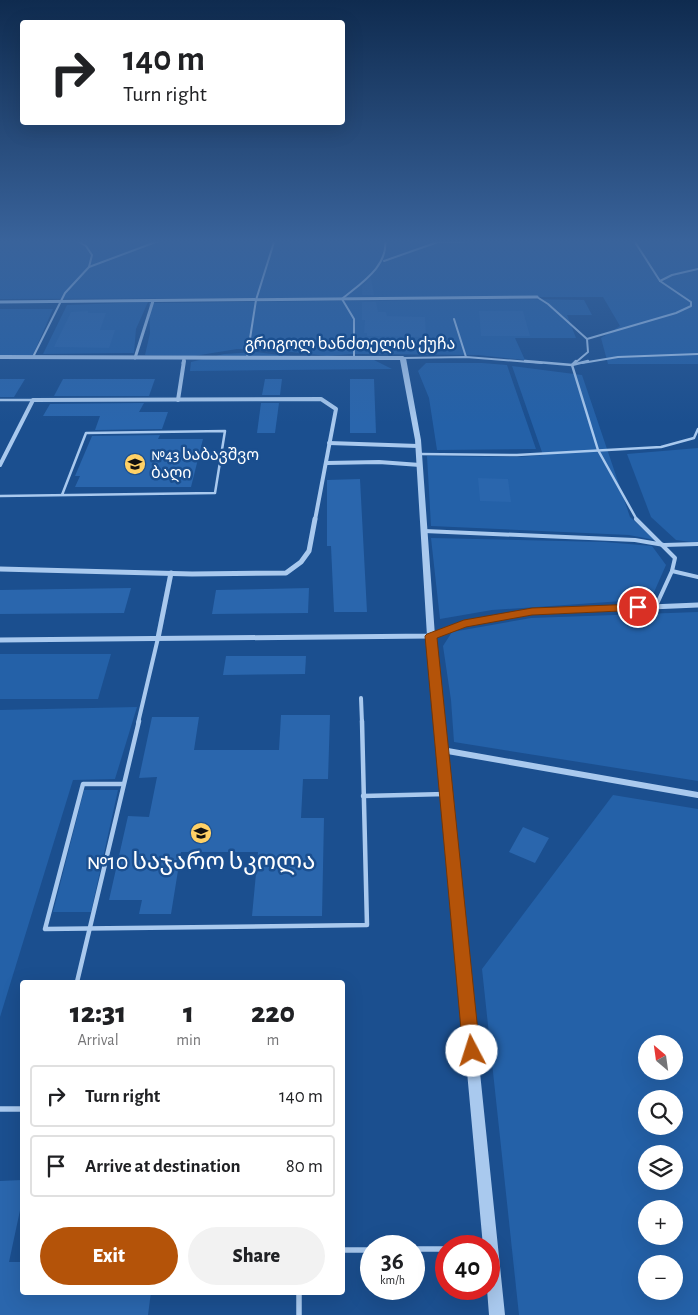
<!DOCTYPE html>
<meta charset="utf-8">
<style>
body{margin:0;font-family:"Alegreya Sans","Noto Sans Georgian",sans-serif;background:#f2f2f2;color:#202124;height:100vh;display:flex;flex-direction:column;font-size:19px;white-space:nowrap}
*{box-sizing:border-box;margin:0}
p{font-size:16px;color:#757577}
.icon{flex:none;width:28px;height:28px;fill:none;stroke:currentColor;stroke-width:2;stroke-linecap:round;stroke-linejoin:round}
.map{position:relative;flex:1;overflow:hidden}
.drawer{position:absolute;left:20px;top:980px;width:325px;height:315px;display:flex;flex-direction:column;background:#fff;border-radius:5px;box-shadow:0 5px 20px #0002}
.drawer>*{flex:none}
.guide{position:absolute;left:20px;top:20px;width:325px;height:105px;border-radius:5px;box-shadow:0 5px 20px #0002;background:#fff;color:#202124;overflow:hidden}
.needle{width:32px;rotate:331deg}
.fabs{position:absolute;left:638px;top:1035px;display:grid;gap:10px}
.fabs a{display:grid;place-items:center;width:45px;height:45px;border-radius:50%;background:#fff;box-shadow:0 5px 20px #0002;font-size:25px}
.speed{position:absolute;left:360px;top:1235px;display:flex;gap:10px;font-size:25px;font-weight:700;text-align:center}
.speed>*{display:grid;place-content:center;width:65px;height:65px;border-radius:50%;background:#fff;box-shadow:0 5px 20px #0002;line-height:1}
.speed small{font-size:12px;font-weight:400}
.speed .limit{border:8px solid #d22;background:#fff;color:#111}
.pin{position:absolute;display:grid;place-items:center;width:42px;height:42px;color:#fff;margin:-21px;border:2px solid #fff;border-radius:50%;box-shadow:0 1px 5px #0007}
.me{position:absolute;width:55px;margin:-28px;rotate:355deg;stroke-linejoin:round;filter:drop-shadow(0 0 4px #0008)}
.turn{display:flex;align-items:center;gap:18px;height:105px;padding:0 20px;font-size:22px}
.turn .icon{width:65px;height:65px;stroke-width:2.5}
.turn b{display:block;font-size:35px;line-height:42px}
.eta{display:flex;justify-content:space-evenly;align-items:center;height:85px;text-align:center}
.eta b{font-size:30px;font-weight:800;line-height:35px}
.primary-button{display:flex;gap:10px;margin-top:auto;padding:10px 20px}
.primary-button a{flex:1;height:58px;border-radius:30px;background:#b45309;color:#fff;font-size:20px;font-weight:800;line-height:58px;text-align:center}
.primary-button a+a{background:#f2f2f2;color:#202124}
ul{padding:0;list-style:none}
li{display:flex;align-items:center;gap:15px;height:62px;margin:0 10px 8px;padding:0 10px;border:2px solid #e0e0e0;border-radius:5px}
li div{flex:1}
li b{display:block;font-size:19px}
li em{font-style:normal}
.map>svg:first-child{display:block}
.green{fill:#2461a8;fill-rule:evenodd}
.building{fill:#2a66ad}
.lines{fill:none;stroke-linecap:round;stroke-linejoin:round}
.service-far4{stroke:#a9c9ee;stroke-width:2}
.service-far3{stroke:#a9c9ee;stroke-width:2.5}
.service-far2{stroke:#a9c9ee;stroke-width:4}
.service-far1{stroke:#a9c9ee;stroke-width:4.5}
.service{stroke:#a9c9ee;stroke-width:5.5}
.minor-far3{stroke:#a9c9ee;stroke-width:3}
.minor-far2{stroke:#a9c9ee;stroke-width:4}
.minor-far1{stroke:#a9c9ee;stroke-width:5}
.minor{stroke:#a9c9ee;stroke-width:6}
.tertiary{fill:#a9c9ee;fill-rule:evenodd}
.route{fill:#b45309;stroke:#753606}
.labels{text-anchor:middle;dominant-baseline:central;stroke-width:5;stroke-linejoin:round;paint-order:stroke}
.far-street-label{font-size:16px;fill:#fff;stroke:#1b4f8f}
.far-poi-label{font-size:16px;fill:#fff;stroke:#1b4f8f;text-anchor:start}
.near-poi-label{font-size:24px;fill:#fff;stroke:#1b4f8f}
</style>
<div class="map">
<svg width="698" height="1315" viewBox="0 0 698 1315">
<rect width="100%" height="100%" fill="#1b4f8f"/>
<g class="green">
<polygon points="0,239 698,239 698,364 608,364 601,338 620,326 603,297 0,299"/>
<polygon points="521,299 584,300 592,315 567,315 576,338 515,338 525,360 478,355 353,354 327,356 265,349 237,349 194,356 145,355 150,333 149,303"/>
<polygon points="148,302 136,329 134,353 43,354 67,305"/>
<polygon points="0,309 53,309 33,355 0,355"/>
<polygon points="256,352 319,360 372,359 392,369 190,371 191,362 224,354"/>
<polygon points="426,363 482,363 507,365 536,449 437,450 429,398 418,371"/>
<polygon points="512,366 582,375 630,517 655,540 629,535 431,526 427,456 519,457 543,455"/>
<polygon points="698,448 698,543 676,540 651,517 627,454"/>
<polygon points="431,538 605,542 652,546 666,565 651,599 492,610 440,619"/>
<polygon points="698,612 698,781 454,742 451,700 443,646 452,632 531,618"/>
<polygon points="0,654 111,654 98,699 0,699"/>
<polygon points="137,707 115,779 73,780 0,1017 0,710"/>
<polygon points="84,790 118,790 91,912 53,912"/>
<path d="M 613,795 L 698,809 L 698,1315 L 519,1315 L 482,969 ZM 646,1044 L 674,1044 L 674,1071 L 646,1071 ZM 646,1099 L 674,1099 L 674,1126 L 646,1126 ZM 646,1154 L 674,1154 L 674,1181 L 646,1181 ZM 646,1209 L 674,1209 L 674,1236 L 646,1236 ZM 646,1264 L 674,1264 L 674,1291 L 646,1291 Z"/>
</g>
<g class="building">
<polygon points="371,278 374,295 362,295 362,287"/>
<polygon points="362,302 376,302 378,312 386,312 387,316 425,317 426,337 367,336 367,333 364,333 365,320 362,320"/>
<polygon points="88,311 88,313 106,313 100,330 115,330 109,348 54,347 71,312"/>
<polygon points="479,311 523,311 530,336 481,336"/>
<polygon points="0,379 25,379 14,397 0,397"/>
<polygon points="63,379 155,379 149,396 54,396"/>
<polygon points="265,379 282,379 280,395 262,395"/>
<polygon points="350,379 374,379 376,433 350,433"/>
<polygon points="144,403 139,412 168,412 162,429 95,430 100,416 43,416 50,404"/>
<polygon points="261,403 279,403 275,433 257,433"/>
<polygon points="160,435 158,439 203,439 191,487 75,487 80,476 75,476 92,436"/>
<polygon points="478,478 508,479 511,502 480,501"/>
<polygon points="360,479 367,612 334,612 331,546 327,546 327,480"/>
<polygon points="131,588 124,613 0,614 0,590"/>
<polygon points="309,588 308,613 212,614 216,590"/>
<polygon points="226,656 306,656 305,674 223,675"/>
<polygon points="281,715 330,715 328,779 303,779 301,818 324,818 322,916 252,916 258,852 181,852 171,914 139,914 142,900 109,900 128,816 149,817 157,777 139,778 152,717 199,717 194,750 279,750"/>
<polygon points="523,827 549,838 535,863 509,852"/>
<polygon points="22,1180 22,1201 9,1262 22,1262 22,1292 151,1292 148,1315 0,1315 0,1181"/>
</g>
<g class="lines">
<g class="service-far4">
<polyline points="633,239 660,281"/>
<polyline points="438,242 533,239"/>
<polyline points="384,261 438,242"/>
<polyline points="89,267 164,239"/>
<polyline points="537,297 548,304 587,339 588,352 575,363"/>
<polyline points="454,319 466,357"/>
<polyline points="587,339 676,313 691,306 691,302 660,281 672,275 698,269"/>
<polyline points="33,357 65,293 89,267 92,255 86,246 74,239"/>
<polyline points="247,358 256,300 275,239"/>
<path d="M 354,358 L 354,319 L 342,299 C 361,283 389,266 385,239"/>
<polyline points="403,358 466,357 542,363"/>
<polyline points="582,363 618,357 698,354"/>
</g>
<g class="service-far3">
<polyline points="525,361 572,365 588,361"/>
<polyline points="576,361 572,365 598,450 637,520"/>
<polyline points="0,400 33,400"/>
<polyline points="419,454 517,455 661,447 694,438 698,429"/>
<polyline points="0,496 215,493 225,431 86,433 62,495"/>
</g>
<g class="service-far2">
<polyline points="636,519 675,558 672,571 656,606"/>
<polyline points="424,531 635,540 664,545 698,544"/>
<polyline points="672,571 698,577"/>
<polyline points="361,698 362,723"/>
<polyline points="138,723 158,638"/>
</g>
<g class="service-far1">
<polyline points="123,784 83,784 45,929 367,925 362,721"/>
<polyline points="363,796 446,794"/>
<polyline points="77,982 139,721"/>
</g>
<g class="service">
<polyline points="0,1109 22,1109"/>
<polyline points="414,1249 446,1249"/>
<polyline points="342,1250 371,1250"/>
<polyline points="299,1292 299,1315"/>
</g>
<g class="minor-far3">
<polyline points="0,302 537,297"/>
<polyline points="135,358 153,301"/>
<polyline points="183,363 184,359"/>
</g>
<g class="minor-far2">
<polyline points="178,400 184,361"/>
<polyline points="329,443 418,446"/>
<polyline points="327,463 379,462 420,465"/>
<polyline points="0,465 33,400 321,399 336,409 315,520"/>
</g>
<g class="minor-far1">
<polyline points="0,569 192,574 286,573 301,562 309,551 315,519"/>
<polyline points="158,638 171,573"/>
<polyline points="0,640 431,636 464,623 532,612 698,605"/>
</g>
<polyline class="minor" points="442,750 698,795"/>
<polygon class="tertiary" points="0,355 403,356 406,358 421,440 435,636 505,1315 489,1315 487,1289 489,1289 489,1246 483,1246 427,636 415,440 400,360 0,359"/>
</g>
<linearGradient id="sky" x2="0" y2="1"><stop stop-color="#0f2b4f"/><stop offset="0.57" stop-color="#39639b"/><stop offset="1" stop-color="#39639b" stop-opacity="0"/></linearGradient>
<rect width="698" height="423" fill="url(#sky)"/>
<polygon class="route" points="638,604 642,605 643,607 642,610 532,615 466,627 437,638 480,1051 477,1057 472,1059 466,1057 463,1051 425,636 427,634 464,620 532,608"/>
<defs>
<g id="school-disc" transform="scale(1.125)"><circle r="9.5" fill="#ffd166" stroke="#1b4f8f"/><path d="M0-5L7-2L0 1L-7-2ZM-4 1L0 2.5L4 1V4Q0 6-4 4Z" fill="#111"/></g>
</defs>
<g fill-rule="evenodd">
<use href="#school-disc" x="135" y="464"/>
<use href="#school-disc" x="201" y="833"/>
</g>
<g class="labels">
<g class="far-street-label">
<text x="350" y="344">გრიგოლ ხანძთელის ქუჩა</text>
</g>
<g class="far-poi-label">
<text x="151" y="455">№43 საბავშვო<tspan x="151" dy="18">ბაღი</tspan></text>
</g>
<g class="near-poi-label">
<text x="201" y="862">№10 საჯარო სკოლა</text>
</g>
</g>
</svg>
<div class="fabs">
<a><svg class="needle" viewBox="-14 -14 28 28"><path d="M0-13l5 13h-10z" fill="#e53935"/><path d="M0 13l5-13h-10z" fill="#757577"/></svg></a>
<a><svg class="icon" aria-label="search" viewBox="0 0 24 24"><circle cx="10" cy="10" r="6"/><path d="M15 15l6 6"/></svg></a>
<a><svg class="icon" aria-label="layers" viewBox="0 0 24 24"><path d="M12 4l9 5-9 5-9-5zM3 14l9 5 9-5"/></svg></a>
<a>+</a>
<a>−</a>
</div>
<div class="speed"><div>36<small>km/h</small></div><div class="limit">40</div></div>
<div class="pin" style="left:638px;top:607px;background:#d93025"><svg class="icon" aria-label="arrive" viewBox="0 0 24 24"><path d="M6 21V4h12l-3 4 3 4H6"/></svg></div>
<svg class="me" style="left:472px;top:1051px" viewBox="-20 -20 40 40"><circle r="19" fill="#fff"/><path d="M0-13L10 11 0 6-10 11z" fill="#b45309"/></svg>
<div class="guide">
<div class="turn"><svg class="icon" aria-label="right" viewBox="0 0 24 24"><path d="M7 20v-9h11M14 6l5 5-5 5"/></svg><div><b>140 m</b>Turn right</div></div>
</div>
<section class="drawer">
<div class="eta">
<div><b>12:31</b><p>Arrival</p></div>
<div><b>1</b><p>min</p></div>
<div><b>220</b><p>m</p></div>
</div>
<ul>
<li><svg class="icon" aria-label="right" viewBox="0 0 24 24"><path d="M7 20v-9h11M14 6l5 5-5 5"/></svg><div><b>Turn right</b></div><em>140 m</em></li>
<li><svg class="icon" aria-label="arrive" viewBox="0 0 24 24"><path d="M6 21V4h12l-3 4 3 4H6"/></svg><div><b>Arrive at destination</b></div><em>80 m</em></li>
</ul>
<div class="primary-button"><a>Exit</a><a>Share</a></div>
</section>
</div>
